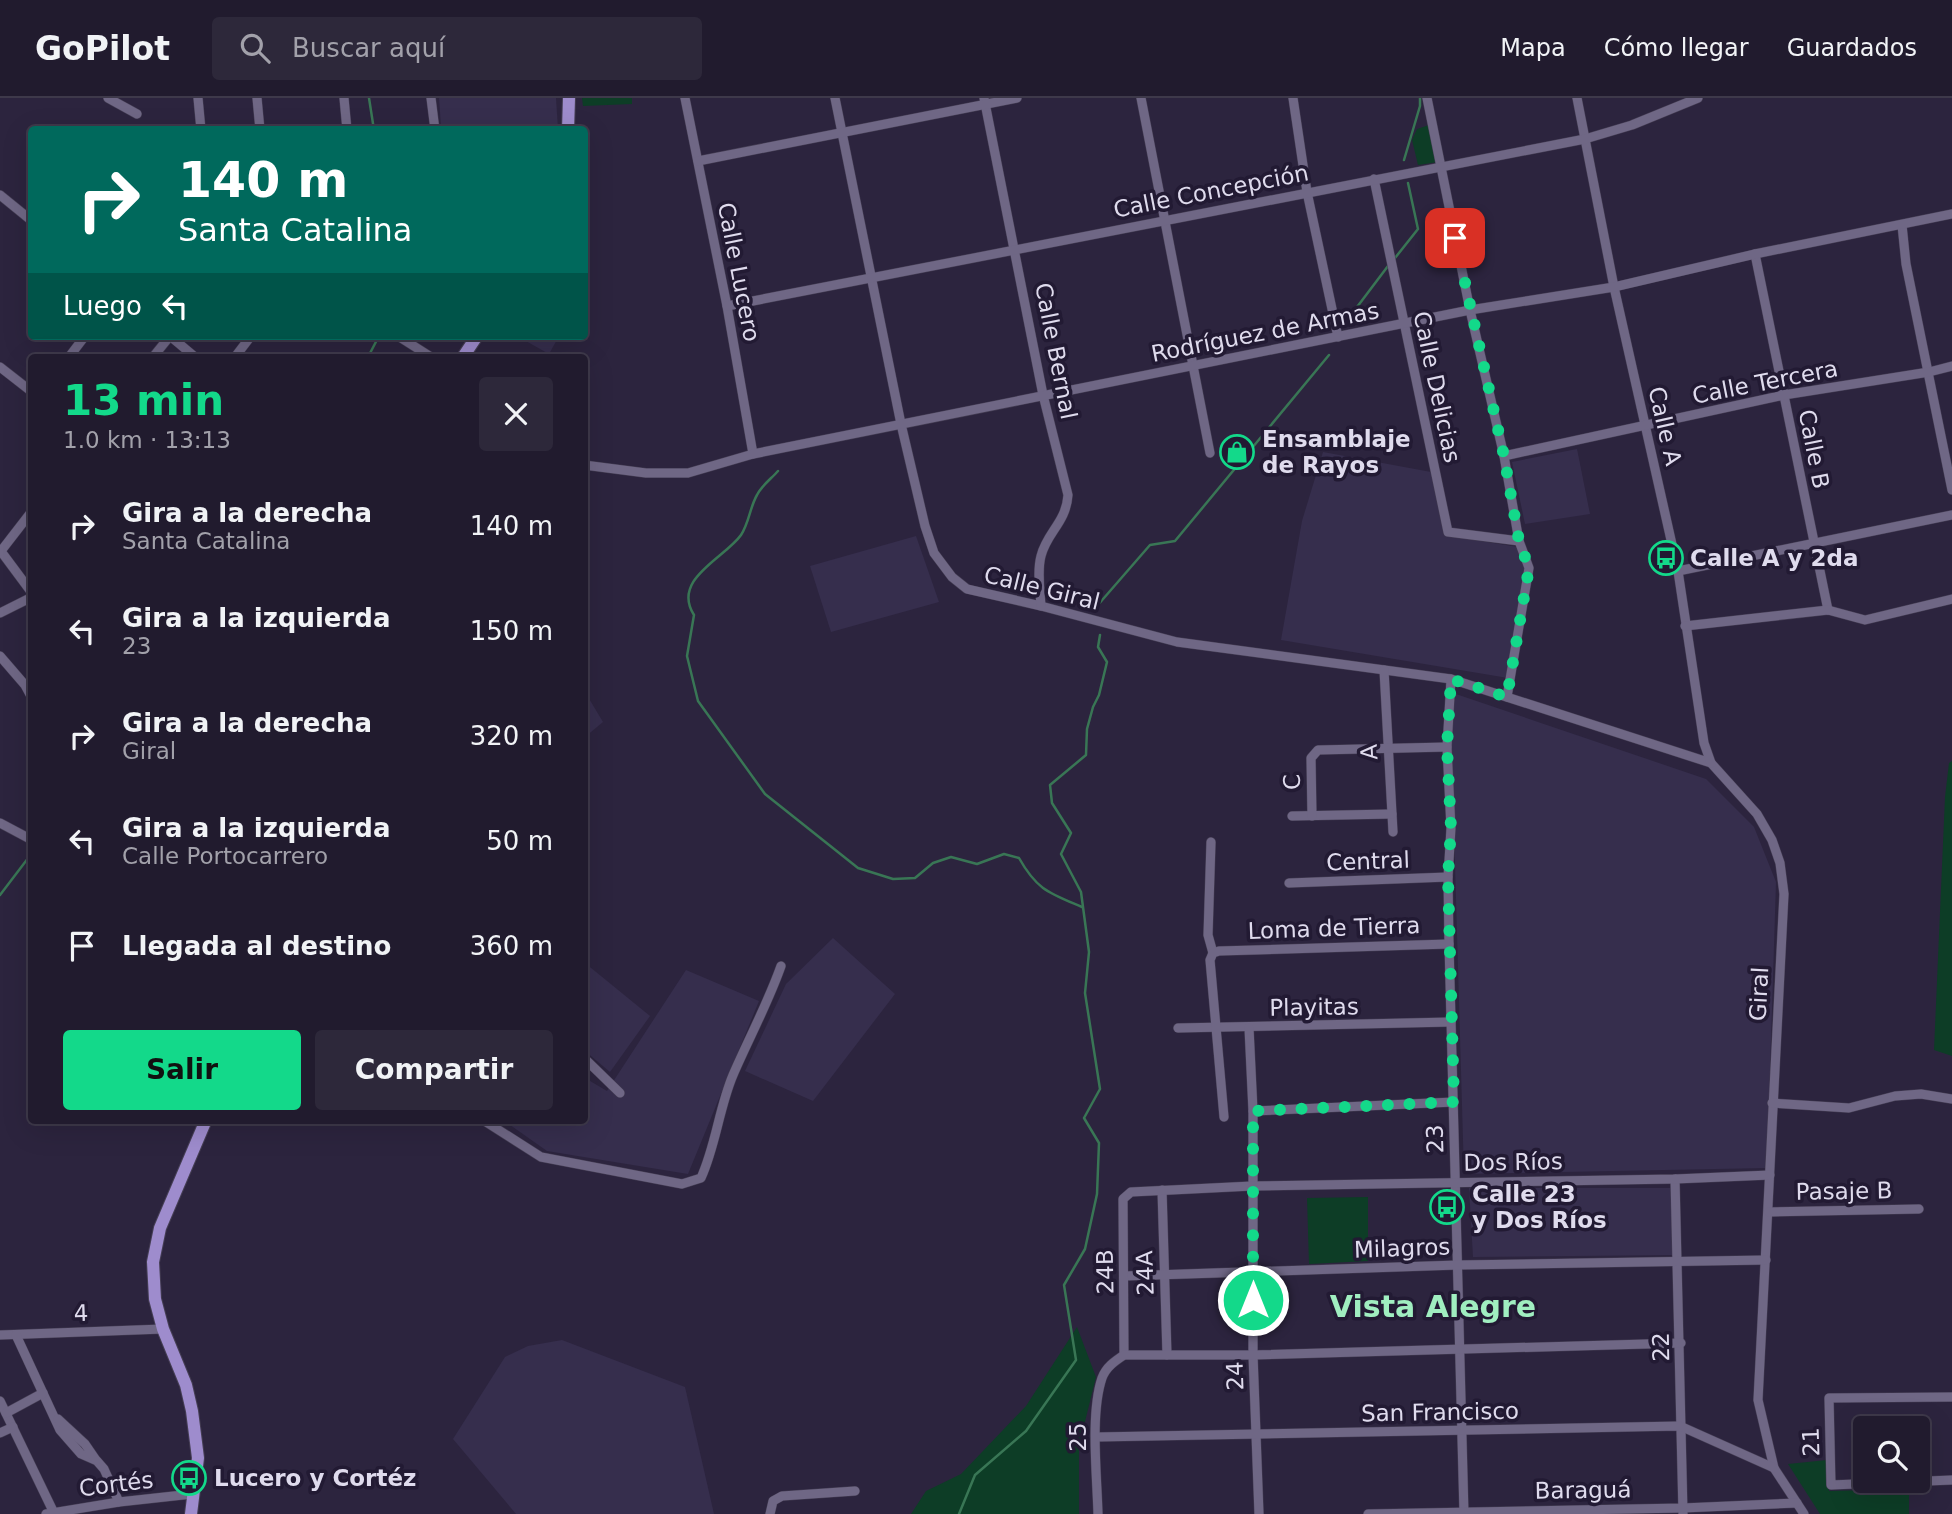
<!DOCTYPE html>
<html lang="es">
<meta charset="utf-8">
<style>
body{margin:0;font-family:"DejaVu Sans",sans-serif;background:#2d283a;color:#f1f3f6;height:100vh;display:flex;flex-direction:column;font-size:26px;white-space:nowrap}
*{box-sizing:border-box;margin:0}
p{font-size:23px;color:#a2a1aa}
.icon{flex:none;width:38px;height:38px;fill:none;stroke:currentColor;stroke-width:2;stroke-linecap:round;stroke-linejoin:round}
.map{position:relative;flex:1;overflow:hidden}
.sheet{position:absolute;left:28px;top:256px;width:560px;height:770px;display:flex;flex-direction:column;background:#211b2e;border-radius:7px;box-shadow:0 7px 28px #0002,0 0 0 2px #3e394a}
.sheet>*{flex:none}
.top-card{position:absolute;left:28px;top:28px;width:560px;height:214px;border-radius:7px;box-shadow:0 7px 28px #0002,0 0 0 2px #3e394a;background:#00695c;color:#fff;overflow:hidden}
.controls{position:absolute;left:1853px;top:1318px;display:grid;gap:14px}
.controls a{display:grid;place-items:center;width:77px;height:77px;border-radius:7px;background:#211b2e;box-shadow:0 7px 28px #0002,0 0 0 2px #3e394a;font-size:35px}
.pin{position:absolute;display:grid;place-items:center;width:60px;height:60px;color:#fff;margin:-30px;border-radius:14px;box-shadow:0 4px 10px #0006}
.me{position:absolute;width:77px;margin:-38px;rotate:0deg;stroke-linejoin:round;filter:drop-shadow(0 0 5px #0008)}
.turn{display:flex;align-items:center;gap:24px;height:147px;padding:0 35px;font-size:32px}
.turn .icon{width:91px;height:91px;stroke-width:2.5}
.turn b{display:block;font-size:49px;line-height:60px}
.then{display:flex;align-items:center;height:66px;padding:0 35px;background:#0003;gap:14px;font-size:26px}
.round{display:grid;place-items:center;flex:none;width:74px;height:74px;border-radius:7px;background:#2d283a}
.head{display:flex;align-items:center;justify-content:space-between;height:119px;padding:0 35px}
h1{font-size:42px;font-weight:700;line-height:52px;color:#13d98a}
.button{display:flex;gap:14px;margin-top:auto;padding:14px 35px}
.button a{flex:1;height:80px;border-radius:7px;background:#13d98a;color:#111;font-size:28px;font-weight:700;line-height:80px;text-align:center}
.button a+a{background:#2d283a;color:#f1f3f6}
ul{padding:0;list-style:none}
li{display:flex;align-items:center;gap:21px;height:105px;padding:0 35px}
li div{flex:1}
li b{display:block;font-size:26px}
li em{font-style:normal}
header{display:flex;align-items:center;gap:42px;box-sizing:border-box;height:98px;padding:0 35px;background:#211b2e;border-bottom:2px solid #3e394a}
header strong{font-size:33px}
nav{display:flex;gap:38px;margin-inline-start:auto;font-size:24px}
.search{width:490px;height:63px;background:#2d283a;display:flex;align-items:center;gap:18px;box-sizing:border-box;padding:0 24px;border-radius:7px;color:#a2a1aa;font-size:26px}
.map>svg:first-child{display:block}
.built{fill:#362e4d}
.green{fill:#0d3d26}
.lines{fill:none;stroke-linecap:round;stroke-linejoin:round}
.stream{stroke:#397655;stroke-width:2.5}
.minor-casing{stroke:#453e54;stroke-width:10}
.major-casing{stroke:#453e54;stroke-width:14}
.minor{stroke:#6f6785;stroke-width:9}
.major{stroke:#9e8ccd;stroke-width:12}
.route{stroke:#13d98a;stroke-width:12;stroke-dasharray:0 21.6}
.labels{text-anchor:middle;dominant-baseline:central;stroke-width:7;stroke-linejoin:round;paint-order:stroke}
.street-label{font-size:23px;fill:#dfdbed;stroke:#221a33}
.poi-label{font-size:23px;font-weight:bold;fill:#dfdbed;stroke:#221a33;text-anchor:start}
.district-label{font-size:30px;font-weight:bold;fill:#a0eec0;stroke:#221a33}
</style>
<header>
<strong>GoPilot</strong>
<div class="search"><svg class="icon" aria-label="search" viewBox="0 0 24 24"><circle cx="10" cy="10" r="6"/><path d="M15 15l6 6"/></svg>Buscar aquí</div>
<nav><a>Mapa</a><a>Cómo llegar</a><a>Guardados</a></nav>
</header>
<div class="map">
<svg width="1952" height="1416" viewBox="0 0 1952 1416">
<rect width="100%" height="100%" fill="#2c243e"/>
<g class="built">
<polygon points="439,0 556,0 558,31 449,31 441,29"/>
<polygon points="517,238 559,238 549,256"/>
<polygon points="1577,351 1590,416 1525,426 1512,364"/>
<polygon points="1323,354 1431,374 1445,437 1518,449 1525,467 1508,580 1281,542 1302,423"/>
<polygon points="916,438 939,504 831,534 810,468"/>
<polygon points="585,594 603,624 585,639 584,639"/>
<polygon points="1450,594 1706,681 1754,729 1776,784 1767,1070 1464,1076"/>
<polygon points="833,840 895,896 813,1003 745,973 786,886"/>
<polygon points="585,865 650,918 610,974 585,953"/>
<polygon points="686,872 759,903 688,1076 547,1053 503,1022 584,1022 585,980 607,993"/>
<polygon points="1469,1090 1674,1090 1676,1157 1473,1159"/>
<polygon points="562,1242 685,1289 714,1416 516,1416 453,1341 505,1259 528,1248"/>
</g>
<g class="green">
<polygon points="582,0 632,0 632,6 583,8"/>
<polygon points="1429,27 1438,64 1418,67 1412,42 1417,31"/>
<polygon points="1952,663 1952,958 1934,952 1945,699 1949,665"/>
<polygon points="1368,1099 1368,1163 1309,1166 1307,1100"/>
<polygon points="1077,1229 1096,1279 1079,1348 1079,1416 911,1416 926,1393 961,1376 1026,1308"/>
<polygon points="1827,1362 1829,1393 1909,1391 1909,1416 1820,1416 1788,1366"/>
</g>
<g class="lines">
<g class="stream">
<polyline points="369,0 374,32"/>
<polyline points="1404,62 1420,8 1420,0"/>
<polyline points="1395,160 1418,131 1408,85"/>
<polyline points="1351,217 1388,168"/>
<polyline points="368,259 379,238"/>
<path d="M 778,373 C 772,380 761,388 757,397 C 750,409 749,425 741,437 C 725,460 671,481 694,517 L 687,558 L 698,603 L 765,696 L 858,770 L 893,781 L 915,780 L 933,765 L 951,759 L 977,766 L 1004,756 L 1019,760 C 1037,792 1049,795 1082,809"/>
<polyline points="1097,508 1150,447 1175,443 1329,257"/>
<polyline points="0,797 32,755"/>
<polyline points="959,1416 975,1377 1026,1333 1076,1262 1064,1187 1085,1151 1097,1096 1099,1045 1084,1020 1100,991 1085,895 1089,854 1081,794 1061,756 1071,735 1052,705 1050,687 1086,657 1087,631 1093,609 1099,597 1107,564 1098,549 1100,537"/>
</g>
<g class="minor-casing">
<g id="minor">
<polyline points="108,0 137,16"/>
<polyline points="198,0 201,32"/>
<polyline points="257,0 260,32"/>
<polyline points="344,0 347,32"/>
<polyline points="431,0 435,32"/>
<polyline points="685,0 727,208 753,356"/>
<polyline points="835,0 901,326 925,428 934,455 952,479 967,491 1041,508 1177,544 1451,581 1711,665 1757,716 1772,742 1780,765 1784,796 1758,1302 1774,1370 1804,1416"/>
<path d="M 984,0 L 1043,297 L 1068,397 C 1066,425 1047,434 1041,458 C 1037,473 1040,492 1041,508"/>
<polyline points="1141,0 1210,355"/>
<polyline points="1293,0 1307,94 1338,239"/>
<polyline points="1427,0 1470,212 1504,358 1519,443 1529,470 1507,599"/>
<polyline points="1577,0 1614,189 1678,473 1704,645 1711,665"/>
<polyline points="698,63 1017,0"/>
<polyline points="1374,81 1448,434 1519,443"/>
<polyline points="0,97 32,123"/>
<polyline points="1902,127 1906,166 1952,392"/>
<polyline points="1755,156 1828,512"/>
<polyline points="727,208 1585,41 1632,27 1698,0"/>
<polyline points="170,238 195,259"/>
<polyline points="398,238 431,259"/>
<polyline points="69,259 85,238"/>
<polyline points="153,259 170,238"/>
<polyline points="235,259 251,238"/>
<polyline points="0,269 32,294"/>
<polyline points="1504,358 1784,297 1929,274 1952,268"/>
<polyline points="584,367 646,375 688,375 753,356 1470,212 1614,189 1755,156 1952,116"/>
<polyline points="0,452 32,495"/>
<polyline points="1,453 32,413"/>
<polyline points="1678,473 1952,417"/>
<polyline points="0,515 32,499"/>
<polyline points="1685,528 1828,512 1865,522 1952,501"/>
<polyline points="0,558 25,587 32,600"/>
<polyline points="1384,572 1393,734"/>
<polyline points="1451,581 1447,649 1451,730 1448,779 1449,846 1464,1416"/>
<polyline points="1292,718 1392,716"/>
<polyline points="1312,718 1311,660 1318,652 1447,649"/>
<polyline points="0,725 32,742"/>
<polyline points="1211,744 1208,837 1213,855"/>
<polyline points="1289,785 1448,779"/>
<polyline points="1178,930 1451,924"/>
<polyline points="1249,930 1253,1013 1253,1257 1259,1416"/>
<polyline points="584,960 620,995"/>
<polyline points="1772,1005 1849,1010 1895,998 1921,996 1952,1001"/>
<polyline points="1253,1013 1454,1004"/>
<polyline points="1224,1019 1210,862 1213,855 1219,853 1449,846"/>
<path d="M 483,1022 L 541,1059 L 682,1086 L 701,1080 C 716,1047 719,1010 733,977 C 749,940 768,905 781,868"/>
<polyline points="1675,1081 1683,1415"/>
<polyline points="1162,1092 1167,1257"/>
<polyline points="1769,1114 1919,1111"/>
<polyline points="1124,1178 1458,1167 1766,1162"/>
<polyline points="0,1237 163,1231"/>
<polyline points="16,1237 60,1332 81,1356 97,1363 104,1371 119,1404"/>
<polyline points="1124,1257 1123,1101 1131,1094 1252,1088 1675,1081 1770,1077"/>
<polyline points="1952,1299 1829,1300 1831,1387 1952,1382"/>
<polyline points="0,1303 53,1413"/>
<polyline points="6,1315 43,1295"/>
<polyline points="58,1321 85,1346 96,1362"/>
<polyline points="0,1335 13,1329"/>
<polyline points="1097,1339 1680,1328 1774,1370"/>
<polyline points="46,1416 119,1404 192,1396"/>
<polyline points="770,1416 773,1403 782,1398 855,1393"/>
<path d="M 1098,1416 C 1097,1377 1090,1316 1102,1280 C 1106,1269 1115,1263 1124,1257 L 1253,1257 L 1681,1245"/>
<polyline points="1368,1416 1683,1410 1797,1405"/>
</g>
</g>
<g class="major-casing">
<g id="major">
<polyline points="568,32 569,0"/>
<polyline points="463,259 477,238"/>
<polyline points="191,1416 198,1360 192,1313 186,1287 163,1231 155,1201 153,1164 160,1130 206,1022"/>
</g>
</g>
<use href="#minor" class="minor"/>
<use href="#major" class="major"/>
</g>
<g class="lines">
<polyline class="route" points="1253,1202 1253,1013 1454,1004 1448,779 1451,730 1447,649 1451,581 1507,599 1529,470 1519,443 1504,358 1455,140"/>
</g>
<defs>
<g id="shop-ring" transform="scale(1.75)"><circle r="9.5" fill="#221a33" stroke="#13d98a" stroke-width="1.5"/><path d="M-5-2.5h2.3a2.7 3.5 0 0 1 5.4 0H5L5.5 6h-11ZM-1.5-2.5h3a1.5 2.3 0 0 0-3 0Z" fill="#13d98a"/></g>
<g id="bus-ring" transform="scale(1.75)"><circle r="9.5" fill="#221a33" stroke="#13d98a" stroke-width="1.5"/><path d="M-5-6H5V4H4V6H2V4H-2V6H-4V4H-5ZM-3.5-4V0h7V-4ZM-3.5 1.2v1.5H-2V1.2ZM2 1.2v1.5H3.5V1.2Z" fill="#13d98a"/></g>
</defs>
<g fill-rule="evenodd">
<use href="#shop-ring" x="1237" y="354"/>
<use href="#bus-ring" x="1666" y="460"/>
<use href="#bus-ring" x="1447" y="1109"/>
<use href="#bus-ring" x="189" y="1380"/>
</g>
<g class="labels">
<g class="street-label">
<text transform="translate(1211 93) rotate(-11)">Calle Concepción</text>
<text transform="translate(739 174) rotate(79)">Calle Lucero</text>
<text transform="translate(1265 234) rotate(-11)">Rodríguez de Armas</text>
<text transform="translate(1056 253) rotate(79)">Calle Bernal</text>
<text transform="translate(1765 284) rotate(-11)">Calle Tercera</text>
<text transform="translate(1437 289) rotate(78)">Calle Delicias</text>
<text transform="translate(1665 328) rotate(77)">Calle A</text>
<text transform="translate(1814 351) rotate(79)">Calle B</text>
<text transform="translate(1042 490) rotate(14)">Calle Giral</text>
<text transform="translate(1369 654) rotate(-93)">A</text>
<text transform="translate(1292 684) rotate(-92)">C</text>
<text transform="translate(1368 763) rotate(-2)">Central</text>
<text transform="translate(1334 830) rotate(-2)">Loma de Tierra</text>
<text transform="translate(1759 896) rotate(-87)">Giral</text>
<text transform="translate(1314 909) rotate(-1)">Playitas</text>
<text transform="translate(1435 1041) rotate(-92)">23</text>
<text transform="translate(1513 1064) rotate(-1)">Dos Ríos</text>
<text transform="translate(1844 1093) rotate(-1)">Pasaje B</text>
<text transform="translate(1402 1150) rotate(-2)">Milagros</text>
<text transform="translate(1105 1174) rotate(-91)">24B</text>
<text transform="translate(1145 1175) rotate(-92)">24A</text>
<text transform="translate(81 1215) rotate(-2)">4</text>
<text transform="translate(1661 1249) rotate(-91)">22</text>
<text transform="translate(1235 1278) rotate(-92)">24</text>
<text transform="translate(1440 1314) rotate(-1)">San Francisco</text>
<text transform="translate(1078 1339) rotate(-90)">25</text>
<text transform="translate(1811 1344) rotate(-92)">21</text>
<text transform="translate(116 1386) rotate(-7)">Cortés</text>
<text transform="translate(1583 1392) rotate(-1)">Baraguá</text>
</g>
<g class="poi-label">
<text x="1262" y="341">Ensamblaje<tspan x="1262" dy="26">de Rayos</tspan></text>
<text x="1690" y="460">Calle A y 2da</text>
<text x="1472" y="1096">Calle 23<tspan x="1472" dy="26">y Dos Ríos</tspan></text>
<text x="214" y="1380">Lucero y Cortéz</text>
</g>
<g class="district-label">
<text x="1433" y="1208">Vista Alegre</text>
</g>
</g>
</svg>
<div class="controls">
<a><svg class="icon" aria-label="search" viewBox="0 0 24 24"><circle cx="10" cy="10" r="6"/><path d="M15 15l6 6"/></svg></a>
</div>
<div class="pin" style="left:1455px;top:140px;background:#d93025"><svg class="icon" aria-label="arrive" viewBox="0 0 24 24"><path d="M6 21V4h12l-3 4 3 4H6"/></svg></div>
<svg class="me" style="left:1253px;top:1202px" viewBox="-20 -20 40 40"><circle r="17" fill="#13d98a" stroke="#fff" stroke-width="3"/><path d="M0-11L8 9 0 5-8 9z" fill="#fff"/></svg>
<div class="top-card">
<div class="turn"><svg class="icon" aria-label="right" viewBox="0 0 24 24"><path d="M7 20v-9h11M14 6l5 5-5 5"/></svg><div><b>140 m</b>Santa Catalina</div></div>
<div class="then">Luego<svg class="icon" aria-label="left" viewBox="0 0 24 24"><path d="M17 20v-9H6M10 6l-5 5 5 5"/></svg></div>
</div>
<section class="sheet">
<div class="head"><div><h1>13 min</h1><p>1.0 km · 13:13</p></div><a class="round"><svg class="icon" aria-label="close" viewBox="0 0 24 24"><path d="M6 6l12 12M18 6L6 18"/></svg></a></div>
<ul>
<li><svg class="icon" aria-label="right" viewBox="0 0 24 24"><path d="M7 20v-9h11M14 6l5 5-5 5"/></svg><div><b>Gira a la derecha</b><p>Santa Catalina</p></div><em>140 m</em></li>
<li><svg class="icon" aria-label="left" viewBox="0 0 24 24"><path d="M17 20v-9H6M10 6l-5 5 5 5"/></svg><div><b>Gira a la izquierda</b><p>23</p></div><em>150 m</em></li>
<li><svg class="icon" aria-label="right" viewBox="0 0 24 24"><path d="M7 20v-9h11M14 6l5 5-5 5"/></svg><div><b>Gira a la derecha</b><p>Giral</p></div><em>320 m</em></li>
<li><svg class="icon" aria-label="left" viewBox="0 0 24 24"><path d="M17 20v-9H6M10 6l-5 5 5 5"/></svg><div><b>Gira a la izquierda</b><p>Calle Portocarrero</p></div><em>50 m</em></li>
<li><svg class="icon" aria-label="arrive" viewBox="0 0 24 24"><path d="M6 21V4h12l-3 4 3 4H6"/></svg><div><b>Llegada al destino</b></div><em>360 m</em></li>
</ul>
<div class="button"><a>Salir</a><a>Compartir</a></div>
</section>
</div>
